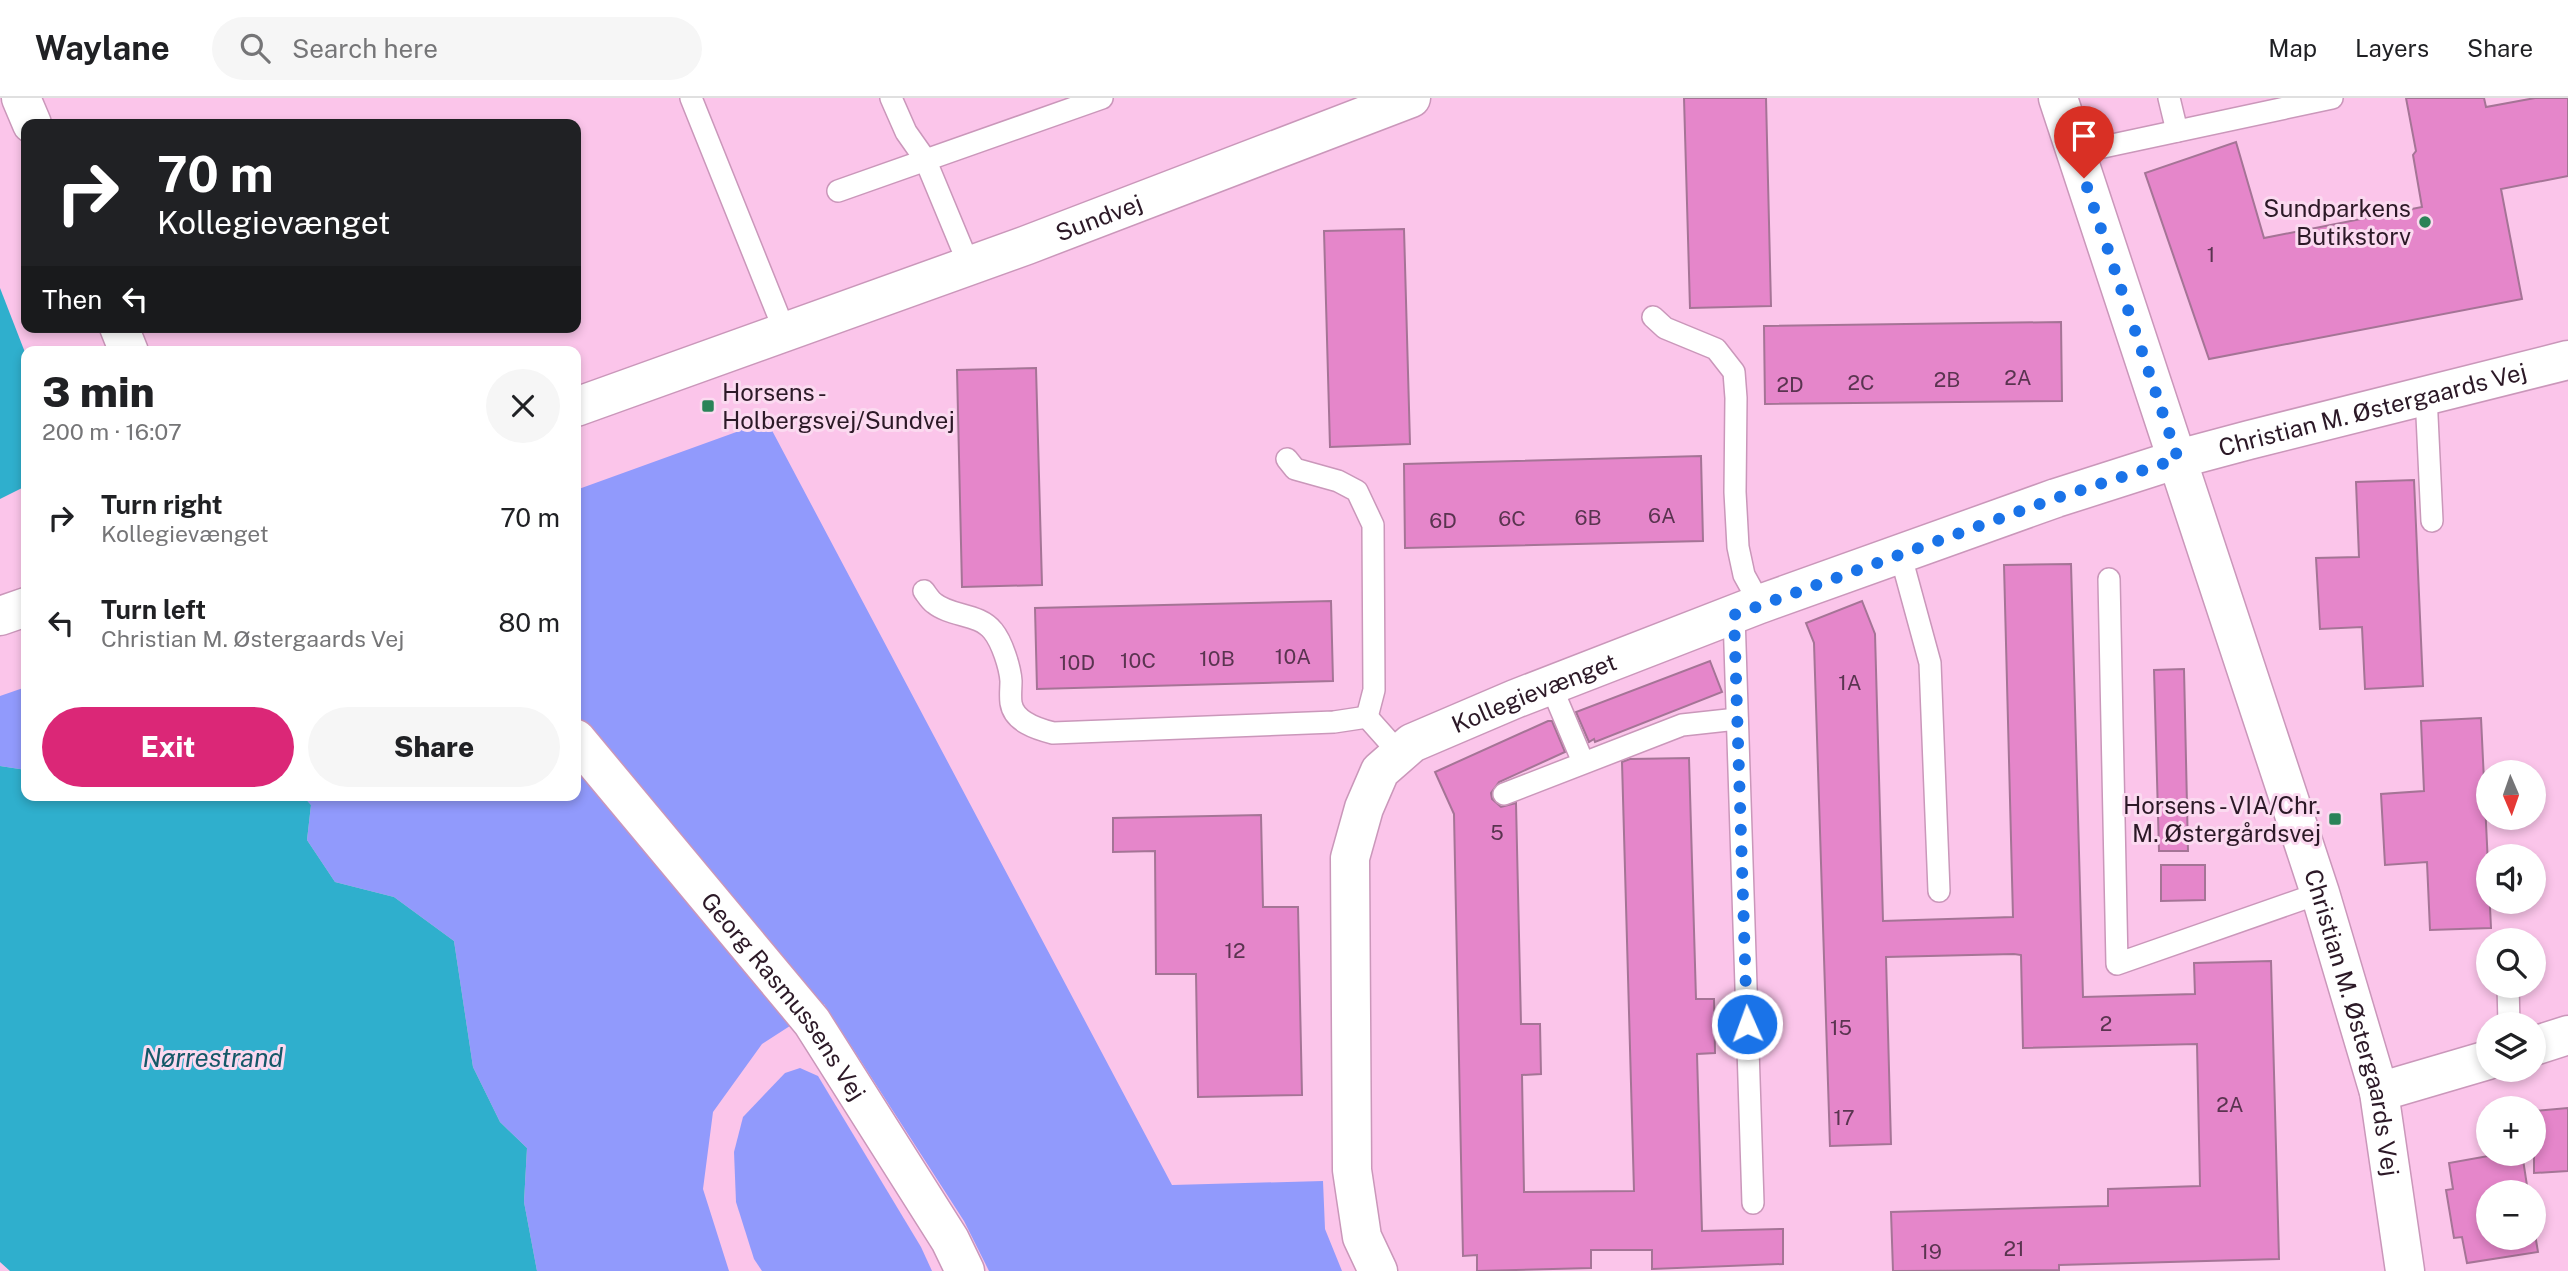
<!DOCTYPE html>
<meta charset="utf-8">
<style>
body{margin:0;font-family:"Public Sans",sans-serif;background:#f6f6f6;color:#202124;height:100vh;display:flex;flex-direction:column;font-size:26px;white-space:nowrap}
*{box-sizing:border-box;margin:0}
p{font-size:23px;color:#757577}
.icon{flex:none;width:38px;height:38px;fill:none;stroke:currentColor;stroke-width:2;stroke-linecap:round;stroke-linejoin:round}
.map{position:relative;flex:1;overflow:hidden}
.panel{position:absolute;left:21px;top:248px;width:560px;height:455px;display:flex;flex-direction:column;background:#fff;border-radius:14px;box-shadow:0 4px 10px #0003}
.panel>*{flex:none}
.guide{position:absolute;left:21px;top:21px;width:560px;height:214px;border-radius:14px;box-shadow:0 4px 10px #0003;background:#202124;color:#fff;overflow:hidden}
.needle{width:46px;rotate:178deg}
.buttons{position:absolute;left:2476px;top:662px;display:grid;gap:14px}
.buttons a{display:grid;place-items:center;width:70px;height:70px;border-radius:50%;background:#fff;box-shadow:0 4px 10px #0003;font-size:35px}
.pin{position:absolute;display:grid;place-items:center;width:60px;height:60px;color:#fff;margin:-72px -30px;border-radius:50% 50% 50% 0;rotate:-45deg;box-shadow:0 0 7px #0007}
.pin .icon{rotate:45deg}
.me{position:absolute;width:77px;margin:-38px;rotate:358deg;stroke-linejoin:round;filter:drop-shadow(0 0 5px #0008)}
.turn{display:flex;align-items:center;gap:24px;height:147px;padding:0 21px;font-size:32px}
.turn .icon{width:91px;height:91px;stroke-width:2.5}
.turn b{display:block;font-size:49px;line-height:60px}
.then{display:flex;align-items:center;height:66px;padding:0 21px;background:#0003;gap:14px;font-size:26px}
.round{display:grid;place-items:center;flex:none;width:74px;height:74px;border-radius:37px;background:#f6f6f6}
.summary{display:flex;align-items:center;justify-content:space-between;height:119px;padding:0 21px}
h1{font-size:42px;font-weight:800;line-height:52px}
.primary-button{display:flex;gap:14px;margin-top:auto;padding:14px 21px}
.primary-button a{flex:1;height:80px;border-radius:42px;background:#db2777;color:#fff;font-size:28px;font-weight:800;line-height:80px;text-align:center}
.primary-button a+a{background:#f6f6f6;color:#202124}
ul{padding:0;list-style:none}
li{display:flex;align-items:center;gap:21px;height:105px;padding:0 21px}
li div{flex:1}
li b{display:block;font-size:26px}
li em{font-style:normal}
header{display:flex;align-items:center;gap:42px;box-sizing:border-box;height:98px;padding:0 35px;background:#fff;border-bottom:2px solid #e0e0e0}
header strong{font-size:33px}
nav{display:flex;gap:38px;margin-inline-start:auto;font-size:24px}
.search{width:490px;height:63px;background:#f6f6f6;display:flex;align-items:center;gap:18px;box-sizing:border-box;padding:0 24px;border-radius:38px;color:#757577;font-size:26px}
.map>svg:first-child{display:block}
.forest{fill:#919afc}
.water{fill:#2fafcd}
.building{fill:#e586ca;stroke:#a57496;stroke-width:2}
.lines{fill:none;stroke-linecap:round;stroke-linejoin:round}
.service-casing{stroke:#ca97ba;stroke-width:24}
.minor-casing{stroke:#ca97ba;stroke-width:41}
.tertiary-casing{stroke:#ca97ba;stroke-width:41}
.secondary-casing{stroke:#ca97ba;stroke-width:41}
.service{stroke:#fff;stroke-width:21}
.minor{stroke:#fff;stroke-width:38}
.tertiary{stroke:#fff;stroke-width:38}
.secondary{stroke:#fff;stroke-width:38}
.route{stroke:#1a73e8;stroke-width:12;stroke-dasharray:0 21.6}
.poi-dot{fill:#2a8358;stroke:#fbdaf0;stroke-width:2.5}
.labels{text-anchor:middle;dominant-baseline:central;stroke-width:6;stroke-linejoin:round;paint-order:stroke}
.number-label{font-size:21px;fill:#5a3450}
.poi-label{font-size:24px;fill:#2c1927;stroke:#fbdaf0;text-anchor:end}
.street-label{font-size:24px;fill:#2c1927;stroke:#fbdaf0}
.water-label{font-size:26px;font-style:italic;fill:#155868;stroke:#fbdaf0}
</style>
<header>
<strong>Waylane</strong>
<div class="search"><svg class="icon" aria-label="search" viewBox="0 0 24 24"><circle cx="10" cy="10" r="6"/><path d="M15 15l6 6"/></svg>Search here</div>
<nav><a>Map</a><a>Layers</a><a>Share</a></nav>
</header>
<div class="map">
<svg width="2568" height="1173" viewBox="0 0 2568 1173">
<rect width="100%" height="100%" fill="#fbc5ea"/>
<g class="forest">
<polygon points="767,323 1172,1087 1323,1083 1325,1131 1342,1173 989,1173 964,1123 824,906 762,946 713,1014 703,1091 729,1173 537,1173 524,1104 527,1050 500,1024 473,969 454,843 394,799 335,784 307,742 311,707 303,698 576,698 576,392"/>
<polygon points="26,589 26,672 0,668 0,598"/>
<polygon points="800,970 818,978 921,1149 932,1173 762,1173 754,1161 736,1104 734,1054 743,1019 785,975"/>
</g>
<g class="water">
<polygon points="0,190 26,257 26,388 0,401"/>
<polygon points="0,668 26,672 26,698 303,698 311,707 307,742 335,784 394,799 454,843 473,969 500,1024 527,1050 524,1104 537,1173 10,1173 0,1164"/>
</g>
<g class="building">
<polygon points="1684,0 1766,0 1771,208 1690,210"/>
<polygon points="2406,0 2484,0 2486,9 2535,0 2568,0 2568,78 2501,91 2522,201 2209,261 2145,75 2236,44 2264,140 2422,109 2413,57 2416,53"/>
<polygon points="1404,131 1410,346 1330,349 1324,133"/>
<polygon points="2061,224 2062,303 1765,306 1764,228"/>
<polygon points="1036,270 1042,487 962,489 957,272"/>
<polygon points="1701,358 1703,443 1405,450 1404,366"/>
<polygon points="2414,382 2423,588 2365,591 2362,529 2320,531 2316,460 2359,459 2356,384"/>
<polygon points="2071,466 2083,899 2195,896 2194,865 2271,863 2279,1161 2059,1167 2059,1172 1893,1173 1891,1114 2108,1108 2108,1091 2200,1088 2197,946 2023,950 2021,857 2014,856 1886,859 1891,1046 1830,1048 1814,545 1806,525 1862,503 1875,536 1883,823 2013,819 2004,467"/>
<polygon points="1331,503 1333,583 1037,591 1035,510"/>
<polygon points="1710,563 1722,594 1595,644 1594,641 1589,644 1576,614"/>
<polygon points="2184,571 2188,753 2159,753 2154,572"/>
<polygon points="2481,620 2491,830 2430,832 2427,764 2385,767 2381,696 2424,693 2421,623"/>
<polygon points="1548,623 1552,623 1565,654 1499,684 1491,695 1492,701 1501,709 1516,705 1521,926 1540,926 1541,976 1522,977 1524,1094 1634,1093 1622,664 1630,661 1689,660 1696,901 1714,901 1715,955 1697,956 1702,1133 1783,1131 1783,1166 1652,1171 1652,1152 1591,1152 1591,1170 1477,1173 1477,1157 1463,1158 1454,716 1435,674"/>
<polygon points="1261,717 1263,809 1298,809 1302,997 1198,999 1196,876 1156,876 1155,753 1113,754 1113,720"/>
<polygon points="2161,767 2205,767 2205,802 2161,803"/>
<polygon points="2568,1010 2568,1073 2534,1075 2534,1013"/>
<polygon points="2505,1055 2522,1055 2528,1094 2488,1094 2488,1139 2534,1139 2534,1130 2538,1154 2467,1165 2462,1139 2454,1140 2446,1092 2453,1091 2449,1065"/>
</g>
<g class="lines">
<g class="service-casing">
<g id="service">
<polyline points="691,0 785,234"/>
<polyline points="891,0 906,34 925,61 969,167"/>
<polyline points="2169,0 2177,33"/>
<polyline points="2075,55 2332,0"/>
<polyline points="838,93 1102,0"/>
<polyline points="1653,219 1665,230 1716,251 1734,274 1736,300 1735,394 1738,449 1744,477 1760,506"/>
<polyline points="2426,297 2432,423"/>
<polyline points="1287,361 1295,371 1338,383 1357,393 1373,427 1374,592 1367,619"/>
<polyline points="1900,455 1930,565 1939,793"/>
<polyline points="2109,481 2117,866 2320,795"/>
<path d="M 924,493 C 927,497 930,502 934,505 C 951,519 979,515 993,533 C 1002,544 1010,569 1011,583 C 1011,590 1010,598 1011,605 C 1014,624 1037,631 1053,635 L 1334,624 L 1367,619"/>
<polyline points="1734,517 1753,1105"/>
<polyline points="1551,588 1583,664"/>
<polyline points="1367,619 1400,656"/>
<polyline points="1504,696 1682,627 1737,621"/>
<polyline points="2508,887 2509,926"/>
</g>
</g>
<g class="minor-casing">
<g id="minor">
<path id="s1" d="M 2058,0 L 2320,795 L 2379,994 L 2405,1173"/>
<path id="s2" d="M 576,641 L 812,924 L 950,1142 L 965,1173"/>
<polyline points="2534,948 2568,937"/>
<polyline points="2379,994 2488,962"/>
<path id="s3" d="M 1378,1173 L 1362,1139 L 1352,1072 L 1350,760 L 1364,710 L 1380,673 L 1412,645 L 1515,601 L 1760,506 L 2056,400 L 2178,361 L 2249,342 L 2568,262"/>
</g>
</g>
<g class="tertiary-casing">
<g id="tertiary">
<polyline points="21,0 32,26"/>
<polyline points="119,229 129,254"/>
</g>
</g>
<g class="secondary-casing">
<g id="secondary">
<path id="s4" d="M 576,309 L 1027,147 L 1411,0"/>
<polyline points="0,518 26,509"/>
</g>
</g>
<use href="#service" class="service"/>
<use href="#minor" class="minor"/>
<use href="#tertiary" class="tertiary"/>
<use href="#secondary" class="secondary"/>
</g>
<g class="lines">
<polyline class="route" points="1747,926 1734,517 2056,400 2178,361 2084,80"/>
</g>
<g class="poi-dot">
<circle cx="2425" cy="124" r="7"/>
<rect x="701" y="301" width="14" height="14" rx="3.5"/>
<rect x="2328" y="714" width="14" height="14" rx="3.5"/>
</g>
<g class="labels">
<g class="number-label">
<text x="2211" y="156">1</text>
<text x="2018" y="279">2A</text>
<text x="1947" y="281">2B</text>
<text x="1861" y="284">2C</text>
<text x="1790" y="286">2D</text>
<text x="1662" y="417">6A</text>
<text x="1588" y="419">6B</text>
<text x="1512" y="420">6C</text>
<text x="1443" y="422">6D</text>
<text x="1293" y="558">10A</text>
<text x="1217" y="560">10B</text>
<text x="1138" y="562">10C</text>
<text x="1077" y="564">10D</text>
<text x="1850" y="584">1A</text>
<text x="1497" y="734">5</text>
<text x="1235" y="852">12</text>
<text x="2106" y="925">2</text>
<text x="1841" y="929">15</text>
<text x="2230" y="1006">2A</text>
<text x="1844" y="1019">17</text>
<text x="2014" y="1150">21</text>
<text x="1931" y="1153">19</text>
</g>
<g class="poi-label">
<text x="2411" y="110">Sundparkens<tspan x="2411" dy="28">Butikstorv</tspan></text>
<text x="722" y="294" text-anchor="start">Horsens -<tspan x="722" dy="28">Holbergsvej/Sundvej</tspan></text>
<text x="2321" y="707">Horsens - VIA/Chr.<tspan x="2321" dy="28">M. Østergårdsvej</tspan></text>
</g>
<g class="street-label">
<text stroke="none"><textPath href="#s4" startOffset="556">Sundvej</textPath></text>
<text stroke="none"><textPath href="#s3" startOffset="1570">Christian M. Østergaards Vej</textPath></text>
<text stroke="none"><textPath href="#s3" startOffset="684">Kollegievænget</textPath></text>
<text stroke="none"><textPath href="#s2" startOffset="331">Georg Rasmussens Vej</textPath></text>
<text stroke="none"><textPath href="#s1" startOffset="971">Christian M. Østergaards Vej</textPath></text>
</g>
<g class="water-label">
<text x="213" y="959">Nørrestrand</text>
</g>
</g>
</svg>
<div class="buttons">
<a><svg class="needle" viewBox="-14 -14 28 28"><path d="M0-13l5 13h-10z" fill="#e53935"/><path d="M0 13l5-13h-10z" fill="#757577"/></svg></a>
<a><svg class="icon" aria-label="sound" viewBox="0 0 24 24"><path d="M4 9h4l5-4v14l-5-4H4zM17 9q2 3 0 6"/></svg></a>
<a><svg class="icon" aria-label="search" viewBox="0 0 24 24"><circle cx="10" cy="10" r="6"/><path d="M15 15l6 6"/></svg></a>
<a><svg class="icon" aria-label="layers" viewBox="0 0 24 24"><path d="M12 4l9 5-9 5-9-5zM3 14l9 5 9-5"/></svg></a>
<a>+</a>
<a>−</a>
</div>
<div class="pin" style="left:2084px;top:80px;background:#d93025"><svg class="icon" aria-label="arrive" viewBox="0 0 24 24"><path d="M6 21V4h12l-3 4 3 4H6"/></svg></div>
<svg class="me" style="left:1747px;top:926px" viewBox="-20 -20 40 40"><circle r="17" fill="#1a73e8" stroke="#fff" stroke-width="3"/><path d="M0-11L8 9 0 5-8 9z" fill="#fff"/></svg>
<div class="guide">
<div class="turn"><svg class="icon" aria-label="right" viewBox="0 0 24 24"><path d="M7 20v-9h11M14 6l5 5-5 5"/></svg><div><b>70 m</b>Kollegievænget</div></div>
<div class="then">Then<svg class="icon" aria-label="left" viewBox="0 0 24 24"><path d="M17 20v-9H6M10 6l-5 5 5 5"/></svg></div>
</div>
<section class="panel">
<div class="summary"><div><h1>3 min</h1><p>200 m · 16:07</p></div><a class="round"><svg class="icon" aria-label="close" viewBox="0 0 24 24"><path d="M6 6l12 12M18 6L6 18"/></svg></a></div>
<ul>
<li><svg class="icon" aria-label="right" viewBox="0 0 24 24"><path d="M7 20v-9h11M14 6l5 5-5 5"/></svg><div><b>Turn right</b><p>Kollegievænget</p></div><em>70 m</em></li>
<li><svg class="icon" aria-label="left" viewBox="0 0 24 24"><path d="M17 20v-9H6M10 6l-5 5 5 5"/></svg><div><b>Turn left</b><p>Christian M. Østergaards Vej</p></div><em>80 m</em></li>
</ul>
<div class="primary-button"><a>Exit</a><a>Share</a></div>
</section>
</div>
